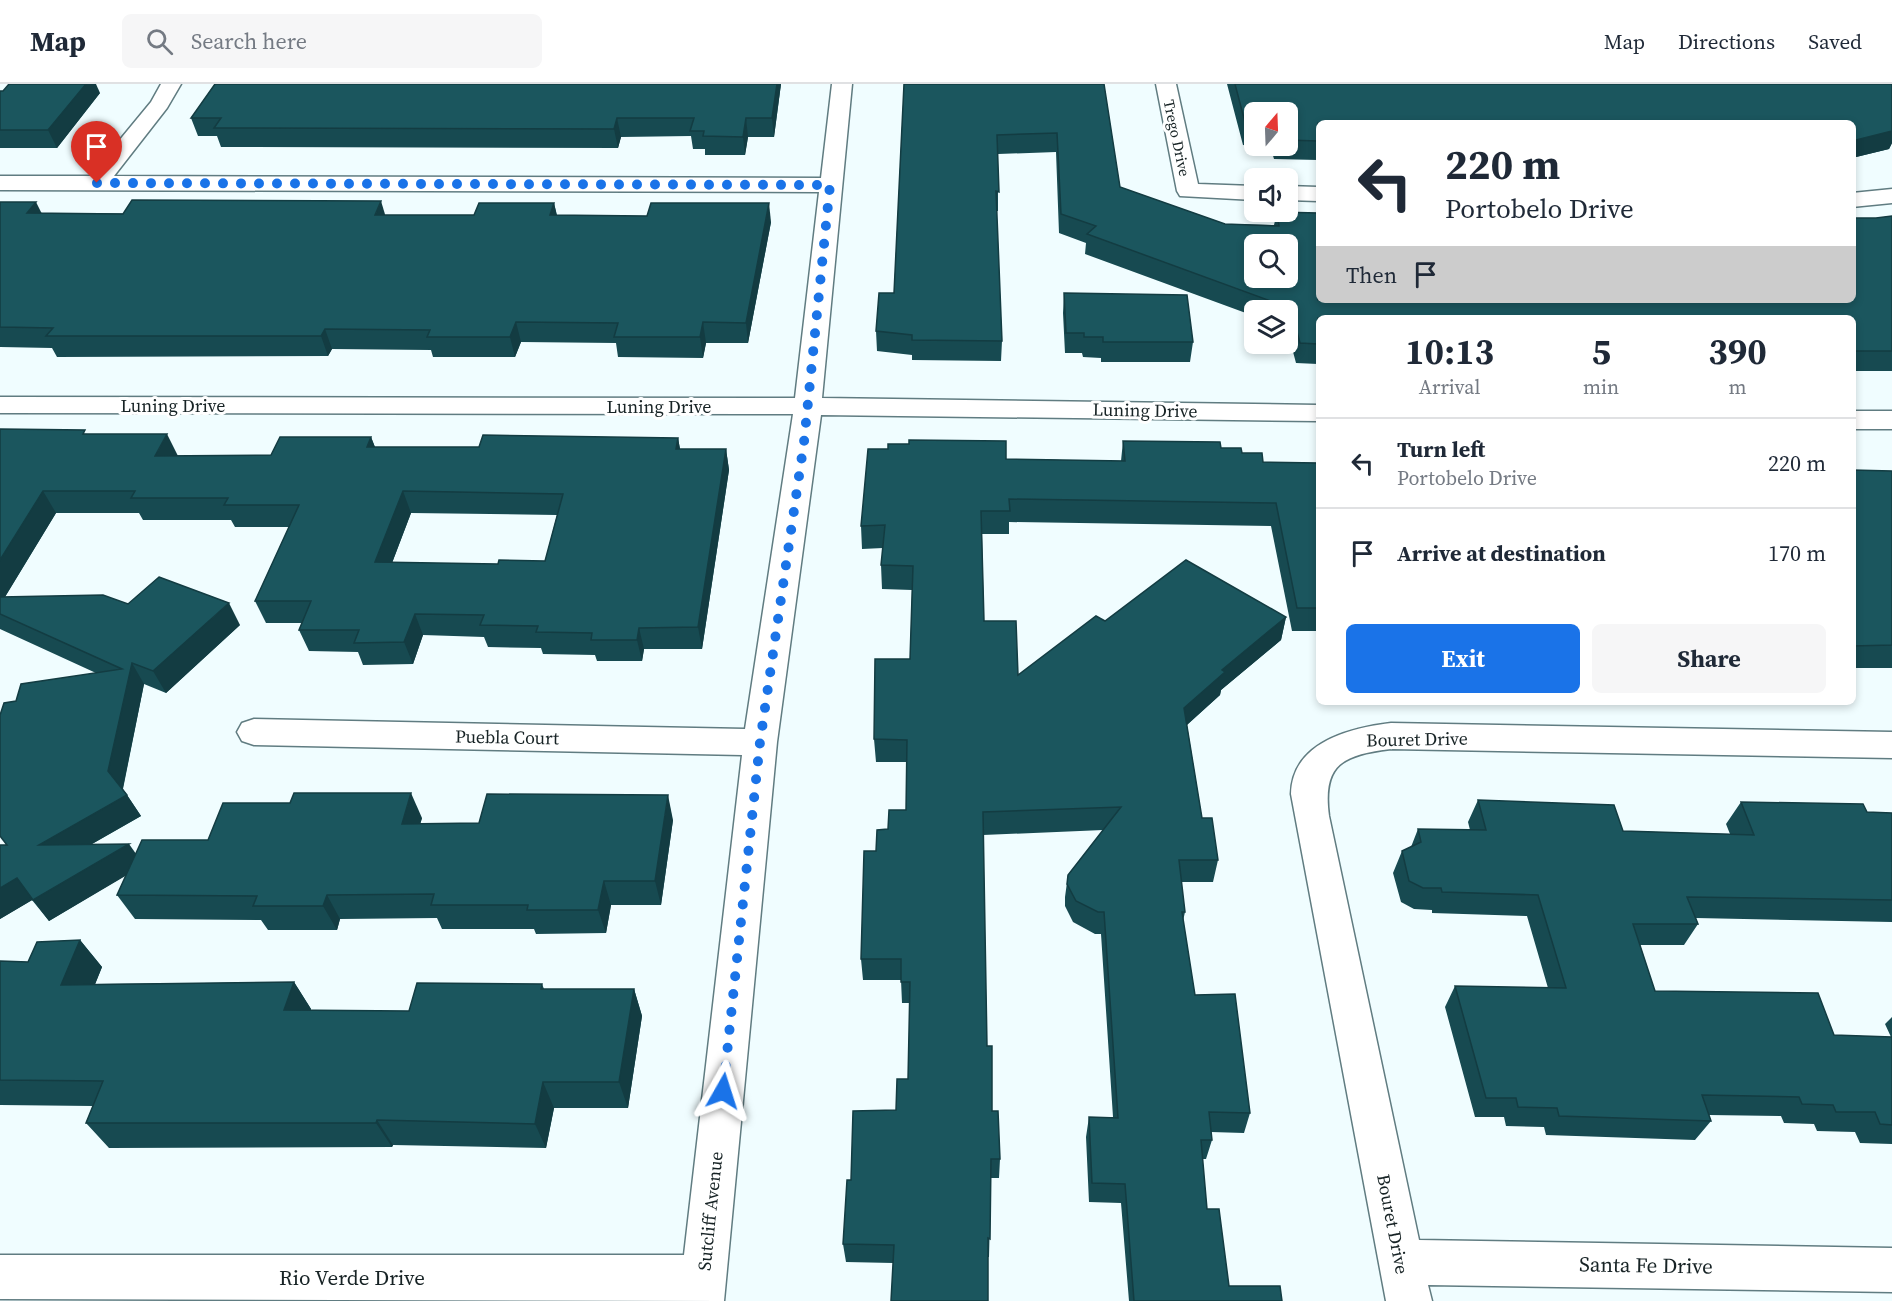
<!DOCTYPE html>
<style>
body{margin:0;font-family:"Source Serif 4",serif;background:#f6f6f7;color:#1f2937;height:100vh;display:flex;flex-direction:column;font-size:22px;white-space:nowrap}
*{box-sizing:border-box;margin:0}
p{font-size:20px;color:#747a83}
.icon{flex:none;width:33px;height:33px;fill:none;stroke:currentColor;stroke-width:2;stroke-linecap:round;stroke-linejoin:round}
.map{position:relative;flex:1;overflow:hidden}
.drawer{position:absolute;left:1316px;top:231px;width:540px;height:390px;display:flex;flex-direction:column;background:#fff;border-radius:9px;box-shadow:0 3px 9px #0003}
.drawer>*{flex:none}
.banner{position:absolute;left:1316px;top:36px;width:540px;height:183px;border-radius:9px;box-shadow:0 3px 9px #0003;background:#fff;color:#1f2937;overflow:hidden}
.needle{width:39px;rotate:19deg}
.buttons{position:absolute;left:1244px;top:18px;display:grid;gap:12px}
.buttons a{display:grid;place-items:center;width:54px;height:54px;border-radius:9px;background:#fff;box-shadow:0 3px 9px #0003;font-size:30px}
.pin{position:absolute;display:grid;place-items:center;width:51px;height:51px;color:#fff;margin:-62px -26px;border-radius:50% 50% 50% 0;rotate:-45deg;box-shadow:0 0 6px #0007}
.pin .icon{rotate:45deg}
.me{position:absolute;width:66px;margin:-33px;rotate:6deg;stroke-linejoin:round;filter:drop-shadow(0 0 4px #0008)}
.turn{display:flex;align-items:center;gap:21px;height:126px;padding:0 30px;font-size:27px}
.turn .icon{width:78px;height:78px;stroke-width:2.5}
.turn b{display:block;font-size:42px;line-height:51px}
.then{display:flex;align-items:center;height:57px;padding:0 30px;background:#0003;gap:12px;font-size:22px}
.eta{display:flex;justify-content:space-evenly;align-items:center;height:102px;text-align:center}
.eta b{font-size:36px;font-weight:700;line-height:42px}
.primary-button{display:flex;gap:12px;margin-top:auto;padding:12px 30px}
.primary-button a{flex:1;height:69px;border-radius:9px;background:#1a73e8;color:#fff;font-size:24px;font-weight:700;line-height:69px;text-align:center}
.primary-button a+a{background:#f6f6f7;color:#1f2937}
ul{padding:0;list-style:none}
li{display:flex;align-items:center;gap:18px;height:90px;padding:0 30px;border-top:2px solid #e0e1e3}
li div{flex:1}
li b{display:block;font-size:22px}
li em{font-style:normal}
header{display:flex;align-items:center;gap:36px;box-sizing:border-box;height:84px;padding:0 30px;background:#fff;border-bottom:2px solid #e0e1e3}
header strong{font-size:28px}
nav{display:flex;gap:33px;margin-inline-start:auto;font-size:21px}
.search{width:420px;height:54px;background:#f6f6f7;display:flex;align-items:center;gap:15px;box-sizing:border-box;padding:0 21px;border-radius:9px;color:#747a83;font-size:22px}
.map>svg:first-child{display:block}
.lines{fill:none;stroke-linecap:round;stroke-linejoin:round}
.minor-casing{stroke:#607c81;stroke-width:3}
.minor{fill:#fff;fill-rule:evenodd}
.wall{fill:#174a51;fill-rule:evenodd}
.shaded-wall{fill:#133c42}
.building{fill:#1b565e;stroke:#133c42;stroke-width:1.5;fill-rule:evenodd}
.route{stroke:#1a73e8;stroke-width:10;stroke-dasharray:0 18}
.labels{text-anchor:middle;dominant-baseline:central;stroke-width:6;stroke-linejoin:round;paint-order:stroke}
.far-street-label{font-size:15px;fill:#172325;stroke:#fff}
.street-label{font-size:18px;fill:#172325;stroke:#fff}
.near-street-label{font-size:21px;fill:#172325;stroke:#fff}
</style>
<header>
<strong>Map</strong>
<div class="search"><svg class="icon" aria-label="search" viewBox="0 0 24 24"><circle cx="10" cy="10" r="6"/><path d="M15 15l6 6"/></svg>Search here</div>
<nav><a>Map</a><a>Directions</a><a>Saved</a></nav>
</header>
<div class="map">
<svg width="1892" height="1217" viewBox="0 0 1892 1217">
<rect width="100%" height="100%" fill="#f0fdff"/>
<g class="lines">
<g class="minor-casing">
<g id="minor">
<polygon points="161,0 181,0 167,24 114,92 821,94 832,0 852,0 822,314 1318,321 1318,337 821,331 777,658 724,1217 0,1215 0,1171 684,1171 742,671 254,661 242,657 237,648 242,639 254,635 745,645 793,330 0,329 0,313 795,314 819,108 0,106 0,92 90,92 151,18"/>
<polygon points="1156,0 1176,0 1198,100 1254,102 1254,116 1180,112 1177,107"/>
<polygon points="1287,102 1318,103 1318,117 1287,116"/>
<polygon points="1892,105 1892,119 1852,123 1852,109"/>
<rect x="1852" y="327" width="40" height="18"/>
<path d="M 1391,639 L 1892,648 L 1892,674 L 1391,665 C 1343,671 1322,680 1329,732 L 1419,1156 L 1892,1164 L 1892,1208 L 1428,1201 L 1432,1217 L 1386,1217 L 1291,710 C 1292,658 1350,644 1391,639 Z"/>
</g>
</g>
<use href="#minor" class="minor"/>
</g>
<g class="wall">
<polygon points="215,0 781,0 774,53 748,53 745,71 705,71 705,65 693,65 691,52 621,53 618,64 221,63 217,52 198,52 191,34"/>
<polygon points="904,0 1104,0 1120,103 1225,140 1274,141 1277,128 1318,216 1852,216 1876,134 1892,132 1892,287 1852,287 1852,234 1318,234 1318,280 1296,279 1292,264 1283,264 1284,260 1287,260 1287,226 1254,226 1254,232 1085,170 1086,159 1059,149 1056,68 998,70 998,127 996,127 1002,257 1001,277 912,276 912,271 877,267 876,247 894,209"/>
<path d="M 1227,0 L 1892,0 L 1892,59 L 1889,65 L 1852,74 L 1852,39 L 1318,39 L 1318,76 L 1274,75 L 1271,65 L 1243,61 ZM 1254,28 L 1287,28 L 1287,62 L 1254,62 Z"/>
<polygon points="0,7 100,9 57,64 0,64"/>
<polygon points="0,118 42,129 385,131 474,131 554,119 557,131 771,138 748,259 706,259 703,274 618,273 616,259 521,258 515,273 433,273 431,266 332,265 328,272 57,273 52,264 0,263"/>
<polygon points="1064,209 1193,258 1190,278 1101,278 1101,274 1083,273 1082,269 1065,269 1063,229"/>
<path d="M 0,345 L 88,350 L 178,372 L 271,371 L 371,353 L 375,363 L 479,363 L 678,354 L 680,365 L 726,365 L 729,386 L 702,565 L 644,565 L 642,577 L 597,577 L 595,571 L 543,570 L 541,564 L 488,563 L 484,553 L 423,551 L 413,580 L 363,581 L 358,568 L 309,567 L 299,546 L 302,539 L 266,539 L 255,517 L 289,443 L 235,443 L 231,436 L 143,436 L 139,429 L 56,429 L 5,513 L 128,520 L 240,541 L 166,609 L 144,600 L 123,705 L 141,732 L 92,760 L 136,770 L 208,756 L 422,734 L 420,740 L 673,736 L 661,821 L 611,821 L 606,849 L 536,850 L 534,845 L 442,845 L 437,834 L 340,835 L 337,846 L 268,846 L 261,836 L 135,835 L 117,811 L 126,791 L 49,837 L 32,816 L 0,835 L 0,761 L 7,761 L 16,617 L 96,589 L 0,545 ZM 411,429 L 557,431 L 545,477 L 498,480 L 392,479 Z"/>
<polygon points="1123,357 1221,364 1242,369 1263,378 1318,379 1318,547 1292,547 1271,442 1009,438 1009,450 982,450 984,537 1018,591 1105,537 1286,533 1281,556 1221,606 1220,611 1187,641 1202,734 1218,776 1213,798 1181,798 1185,828 1183,837 1195,911 1250,1029 1244,1049 1211,1048 1212,1056 1206,1075 1202,1075 1207,1125 1229,1202 1282,1217 1129,1217 1121,1119 1089,1118 1086,1053 1089,1033 1113,1033 1101,850 1095,850 1073,838 1065,822 1065,813 1068,791 1103,746 983,751 987,962 992,1027 1000,1075 999,1094 991,1094 989,1173 893,1179 846,1178 843,1160 851,1096 896,1026 908,995 910,919 902,919 901,896 863,896 861,875 876,767 888,745 906,726 907,678 876,678 874,655 910,575 912,506 882,505 881,481 883,464 862,465 861,442 1006,375 1121,377"/>
<polygon points="1852,386 1892,387 1892,584 1852,584"/>
<polygon points="1478,716 1623,747 1730,750 1726,740 1741,718 1867,728 1892,729 1892,838 1696,834 1698,840 1684,861 1640,861 1655,907 1834,951 1891,953 1885,940 1892,933 1892,1060 1860,1059 1855,1048 1817,1047 1814,1040 1784,1039 1781,1032 1709,1031 1711,1037 1695,1056 1546,1051 1544,1043 1506,1042 1504,1033 1475,1033 1445,923 1455,902 1548,904 1527,832 1432,829 1432,826 1414,825 1401,818 1393,789 1402,767 1411,763 1418,745 1470,746 1468,738"/>
<polygon points="80,856 102,883 95,900 294,898 311,925 310,927 409,927 542,900 544,905 634,905 642,932 628,1024 554,1024 546,1064 393,1061 392,1063 109,1064 86,1039 93,1022 0,1021 0,877 28,878"/>
</g>
<g class="shaded-wall">
<polygon points="75,0 96,0 100,9 57,64 48,46"/>
<polygon points="777,0 781,0 774,53 772,34"/>
<polygon points="617,34 621,53 618,64 614,45"/>
<polygon points="746,34 748,53 745,71 743,53"/>
<polygon points="1892,45 1892,59 1889,65 1852,74 1852,57"/>
<polygon points="381,117 387,137 375,131"/>
<polygon points="36,118 46,138 27,129"/>
<polygon points="554,119 558,138 550,131"/>
<polygon points="769,119 771,138 748,259 746,239"/>
<polygon points="516,238 521,258 515,273 510,253"/>
<polygon points="703,238 706,259 703,274 700,253"/>
<polygon points="325,245 332,265 328,272 321,252"/>
<polygon points="167,350 178,372 155,372"/>
<polygon points="371,353 379,374 367,363"/>
<polygon points="678,354 682,376 676,365"/>
<polygon points="726,365 729,386 702,565 698,543"/>
<polygon points="43,407 56,429 0,521 0,476"/>
<polygon points="403,407 411,429 384,500 375,478"/>
<polygon points="229,519 240,541 166,609 153,587"/>
<polygon points="415,530 423,551 413,580 404,558"/>
<polygon points="1286,533 1281,556 1221,606 1220,611 1180,647 1184,624 1222,586"/>
<polygon points="639,544 644,565 642,577 637,556"/>
<polygon points="132,579 144,600 122,708 108,687"/>
<polygon points="411,709 422,734 413,764 402,740"/>
<polygon points="127,711 141,732 55,781 39,761"/>
<polygon points="668,711 673,736 661,821 655,797"/>
<polygon points="129,760 144,781 49,837 33,816"/>
<polygon points="17,794 34,815 0,835 0,804"/>
<polygon points="604,797 611,821 606,849 598,826"/>
<polygon points="327,811 340,835 337,846 323,822"/>
<polygon points="80,856 102,883 84,928 61,901"/>
<polygon points="294,898 311,925 301,953 284,926"/>
<polygon points="634,905 642,932 628,1024 619,998"/>
<polygon points="543,998 554,1024 546,1064 535,1040"/>
<polygon points="377,1036 393,1061 392,1063 376,1039"/>
</g>
<g class="building">
<polygon points="9,0 86,0 48,46 0,46 0,7 3,7"/>
<polygon points="215,0 777,0 772,34 746,34 743,53 703,52 704,47 690,47 694,34 617,34 614,45 214,44 221,34 191,34"/>
<path d="M 904,0 L 1104,0 L 1120,103 L 1225,140 L 1279,142 L 1277,128 L 1318,129 L 1318,216 L 1852,216 L 1852,134 L 1876,134 L 1892,132 L 1892,267 L 1852,267 L 1852,234 L 1318,234 L 1318,260 L 1300,259 L 1296,244 L 1287,244 L 1290,224 L 1087,150 L 1096,142 L 1061,130 L 1057,49 L 997,51 L 999,108 L 996,107 L 1002,257 L 912,256 L 912,251 L 876,247 L 879,209 L 894,209 ZM 1254,160 L 1287,160 L 1287,194 L 1254,194 Z"/>
<polygon points="1235,0 1892,0 1892,47 1852,57 1852,39 1318,39 1318,57 1287,56 1287,28 1254,28 1254,43 1246,42"/>
<polygon points="132,116 381,117 375,131 474,131 479,119 554,119 550,131 647,132 651,119 769,119 746,239 703,238 700,253 614,253 618,239 516,238 510,253 427,253 430,246 325,245 321,252 46,252 53,244 0,243 0,118 36,118 27,129 123,130"/>
<polygon points="1064,209 1187,211 1193,258 1103,258 1103,253 1084,253 1084,249 1066,249"/>
<path d="M 0,345 L 85,346 L 83,350 L 167,350 L 155,372 L 271,371 L 280,353 L 371,353 L 367,363 L 479,363 L 483,351 L 678,354 L 676,365 L 726,365 L 698,543 L 639,544 L 637,556 L 591,556 L 592,549 L 536,548 L 538,542 L 480,541 L 484,531 L 415,530 L 404,558 L 354,559 L 359,546 L 299,546 L 311,517 L 255,517 L 299,421 L 224,421 L 228,414 L 131,414 L 135,407 L 43,407 L 0,476 ZM 403,407 L 563,410 L 545,477 L 499,476 L 498,480 L 375,478 Z"/>
<polygon points="909,356 1006,357 1006,375 1125,377 1123,357 1220,358 1221,364 1241,364 1242,369 1262,369 1263,378 1318,379 1318,524 1297,524 1276,419 1009,415 1010,427 981,427 984,537 1016,537 1018,591 1096,532 1105,537 1186,476 1286,533 1222,586 1225,588 1184,624 1202,734 1212,734 1218,776 1179,776 1185,828 1182,828 1195,911 1235,910 1250,1029 1209,1028 1212,1056 1201,1056 1207,1125 1219,1125 1229,1202 1280,1202 1282,1217 1134,1217 1125,1100 1092,1099 1089,1033 1118,1034 1104,828 1098,828 1076,817 1067,800 1068,791 1121,723 983,728 987,962 992,962 992,1027 998,1027 1000,1075 991,1075 990,1155 988,1154 988,1217 891,1217 894,1161 843,1160 847,1096 851,1096 853,1027 896,1026 897,995 908,995 910,898 901,898 901,875 861,875 864,767 876,767 877,746 888,745 889,726 906,726 907,656 874,655 875,575 910,575 913,482 881,481 885,441 861,442 868,365 888,365 888,360 909,360"/>
<polygon points="1852,386 1892,387 1892,561 1852,562"/>
<polygon points="159,493 229,519 153,587 132,579 108,687 127,711 39,761 129,760 33,816 17,794 0,804 0,761 7,761 0,752 0,631 4,619 16,617 21,600 122,585 0,530 0,513 103,511 128,520"/>
<polygon points="294,709 411,709 402,740 479,739 487,710 668,711 655,797 604,797 598,826 527,826 528,821 431,821 434,810 327,811 323,822 253,822 257,812 117,811 142,756 208,756 223,719 290,719"/>
<polygon points="1478,716 1614,721 1623,747 1754,751 1741,718 1863,720 1867,728 1892,729 1892,816 1687,813 1698,840 1633,840 1655,907 1818,909 1834,951 1892,953 1892,1041 1880,1040 1875,1028 1836,1028 1833,1021 1802,1020 1799,1013 1702,1011 1711,1037 1559,1032 1557,1024 1518,1023 1516,1014 1486,1014 1455,902 1566,904 1538,811 1442,808 1441,804 1423,804 1409,797 1402,767 1421,758 1418,745 1486,746"/>
<polygon points="80,856 61,901 294,898 284,926 409,927 417,899 542,900 541,905 634,905 619,998 543,998 535,1040 377,1036 376,1039 86,1039 103,997 0,996 0,877 28,878 37,858"/>
</g>
<g class="lines">
<polyline class="route" points="97,99 830,101 804,358 760,658 723,1007"/>
</g>
<g class="labels">
<g class="far-street-label">
<text transform="translate(1177 54) rotate(78)">Trego Drive</text>
</g>
<g class="street-label">
<text x="173" y="321">Luning Drive</text>
<text x="659" y="322">Luning Drive</text>
<text transform="translate(1145 326) rotate(1)">Luning Drive</text>
<text transform="translate(507 653) rotate(1)">Puebla Court</text>
<text transform="translate(1417 655) rotate(-1)">Bouret Drive</text>
<text transform="translate(710 1127) rotate(-84)">Sutcliff Avenue</text>
<text transform="translate(1393 1140) rotate(79)">Bouret Drive</text>
</g>
<g class="near-street-label">
<text transform="translate(1646 1181) rotate(1)">Santa Fe Drive</text>
<text x="352" y="1193">Rio Verde Drive</text>
</g>
</g>
</svg>
<div class="buttons">
<a><svg class="needle" viewBox="-14 -14 28 28"><path d="M0-13l5 13h-10z" fill="#e53935"/><path d="M0 13l5-13h-10z" fill="#747a83"/></svg></a>
<a><svg class="icon" aria-label="sound" viewBox="0 0 24 24"><path d="M4 9h4l5-4v14l-5-4H4zM17 9q2 3 0 6"/></svg></a>
<a><svg class="icon" aria-label="search" viewBox="0 0 24 24"><circle cx="10" cy="10" r="6"/><path d="M15 15l6 6"/></svg></a>
<a><svg class="icon" aria-label="layers" viewBox="0 0 24 24"><path d="M12 4l9 5-9 5-9-5zM3 14l9 5 9-5"/></svg></a>
</div>
<div class="pin" style="left:97px;top:99px;background:#d93025"><svg class="icon" aria-label="arrive" viewBox="0 0 24 24"><path d="M6 21V4h12l-3 4 3 4H6"/></svg></div>
<svg class="me" style="left:723px;top:1007px" viewBox="-20 -20 40 40"><path d="M0-17L14 15 0 8-14 15z" fill="#1a73e8" stroke="#fff" stroke-width="4"/></svg>
<div class="banner">
<div class="turn"><svg class="icon" aria-label="left" viewBox="0 0 24 24"><path d="M17 20v-9H6M10 6l-5 5 5 5"/></svg><div><b>220 m</b>Portobelo Drive</div></div>
<div class="then">Then<svg class="icon" aria-label="arrive" viewBox="0 0 24 24"><path d="M6 21V4h12l-3 4 3 4H6"/></svg></div>
</div>
<section class="drawer">
<div class="eta">
<div><b>10:13</b><p>Arrival</p></div>
<div><b>5</b><p>min</p></div>
<div><b>390</b><p>m</p></div>
</div>
<ul>
<li><svg class="icon" aria-label="left" viewBox="0 0 24 24"><path d="M17 20v-9H6M10 6l-5 5 5 5"/></svg><div><b>Turn left</b><p>Portobelo Drive</p></div><em>220 m</em></li>
<li><svg class="icon" aria-label="arrive" viewBox="0 0 24 24"><path d="M6 21V4h12l-3 4 3 4H6"/></svg><div><b>Arrive at destination</b></div><em>170 m</em></li>
</ul>
<div class="primary-button"><a>Exit</a><a>Share</a></div>
</section>
</div>
